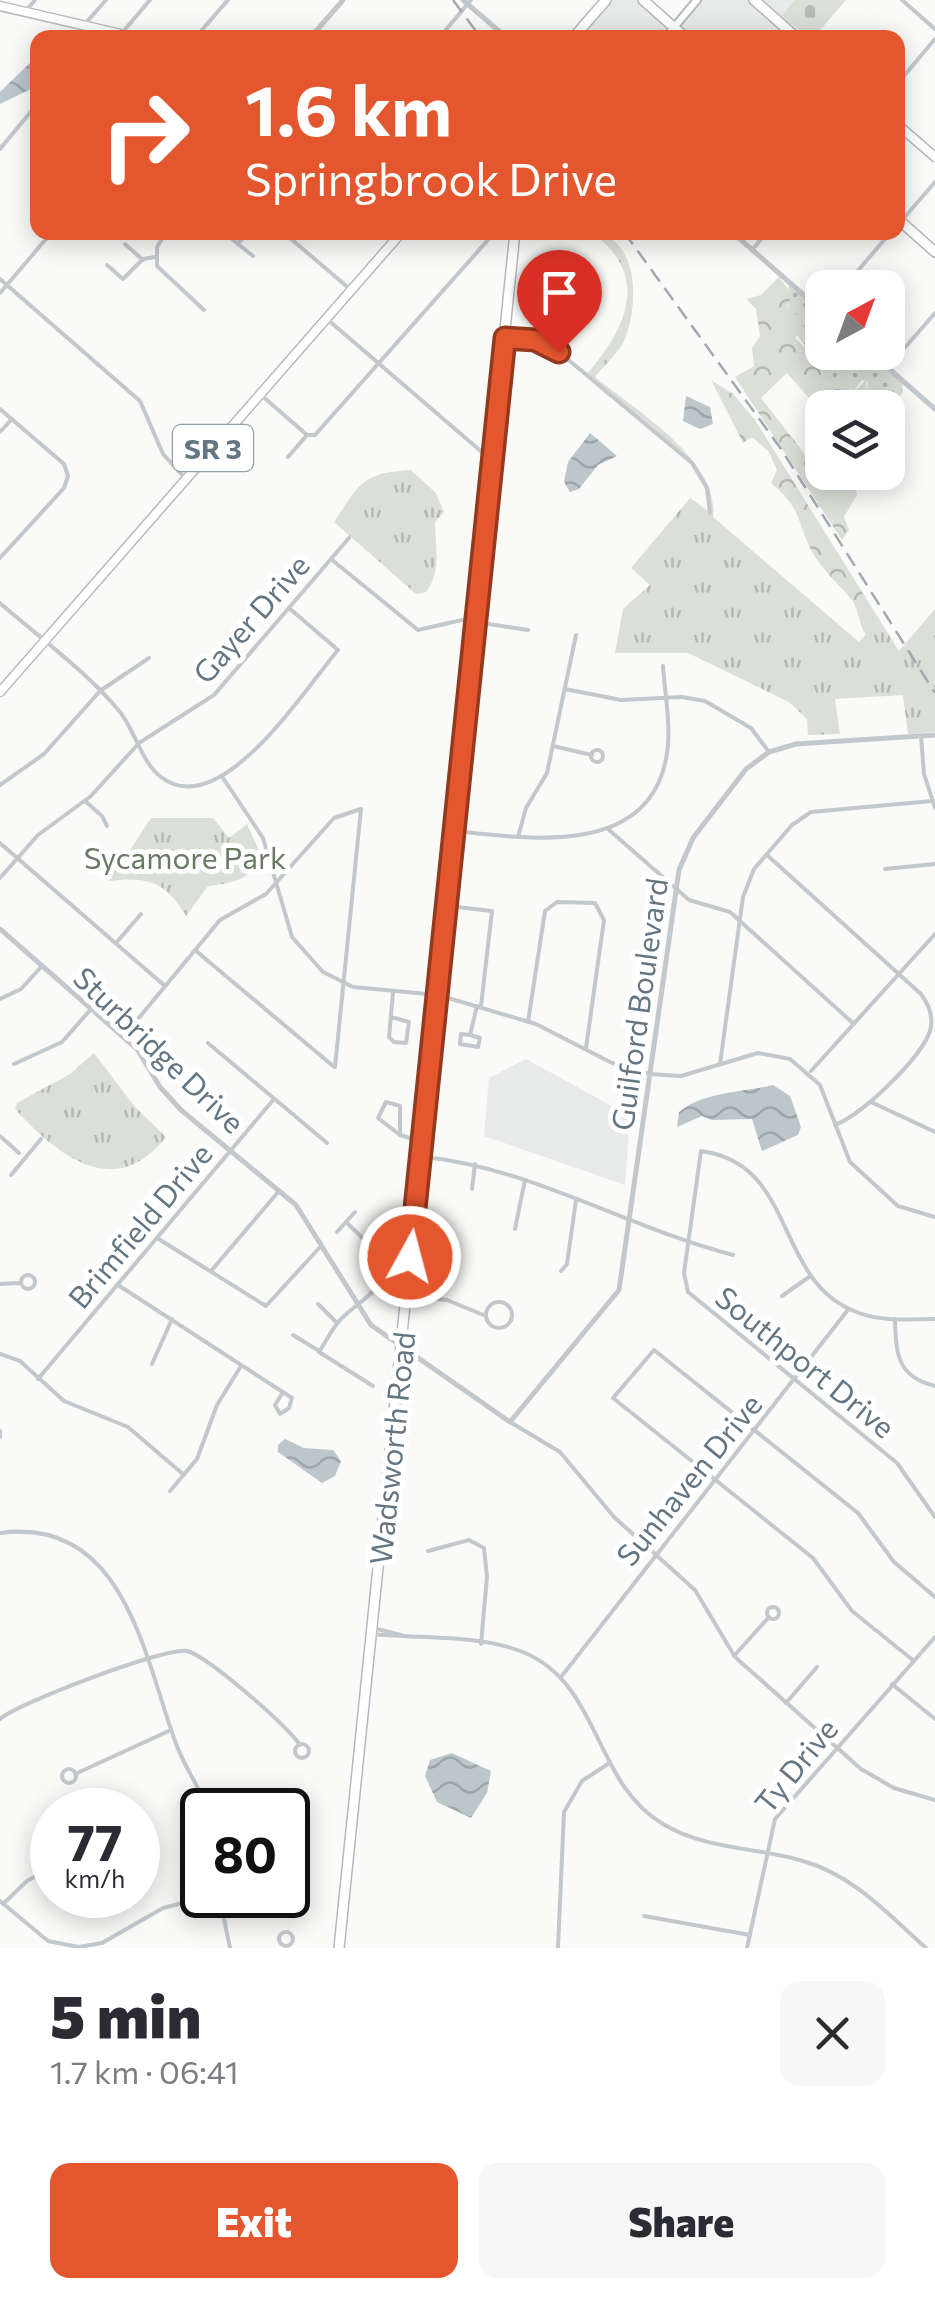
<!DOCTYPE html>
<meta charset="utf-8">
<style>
body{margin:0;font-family:Commissioner,sans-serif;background:#f7f7f7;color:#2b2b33;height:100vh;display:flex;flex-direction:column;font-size:38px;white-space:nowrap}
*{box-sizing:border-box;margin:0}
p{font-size:32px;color:#7c7c81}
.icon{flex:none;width:55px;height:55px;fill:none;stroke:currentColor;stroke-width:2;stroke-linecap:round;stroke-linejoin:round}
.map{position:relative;height:1948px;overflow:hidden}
.panel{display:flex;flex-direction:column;background:#fff;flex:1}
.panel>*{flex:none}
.guide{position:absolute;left:30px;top:30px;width:875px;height:210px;border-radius:20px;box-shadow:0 5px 25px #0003;background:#e4572e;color:#fff;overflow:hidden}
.needle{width:65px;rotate:41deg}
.fabs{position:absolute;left:805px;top:270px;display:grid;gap:20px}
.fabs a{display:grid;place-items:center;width:100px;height:100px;border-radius:20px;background:#fff;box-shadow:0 5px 25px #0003;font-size:50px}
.speed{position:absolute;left:30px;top:1788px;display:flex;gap:20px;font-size:50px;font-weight:700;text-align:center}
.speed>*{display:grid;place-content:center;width:130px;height:130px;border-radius:50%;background:#fff;box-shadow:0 5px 25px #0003;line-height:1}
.speed small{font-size:25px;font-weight:400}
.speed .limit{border:5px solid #111;border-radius:15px;background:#fff;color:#111}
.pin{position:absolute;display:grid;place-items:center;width:85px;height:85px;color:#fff;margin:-102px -42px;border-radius:50% 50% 50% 0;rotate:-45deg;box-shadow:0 0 10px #0007}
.pin .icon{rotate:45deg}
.me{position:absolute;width:110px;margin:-55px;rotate:7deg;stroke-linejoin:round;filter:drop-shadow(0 0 8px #0008)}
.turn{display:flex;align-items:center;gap:35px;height:210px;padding:0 50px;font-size:45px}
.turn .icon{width:130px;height:130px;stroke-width:2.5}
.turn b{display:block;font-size:70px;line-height:85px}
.round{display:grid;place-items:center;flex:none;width:105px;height:105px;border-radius:20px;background:#f7f7f7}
.headline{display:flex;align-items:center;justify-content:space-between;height:170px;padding:0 50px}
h1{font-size:60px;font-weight:800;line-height:75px}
.action{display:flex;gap:20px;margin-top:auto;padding:20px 50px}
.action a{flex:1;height:115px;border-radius:20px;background:#e4572e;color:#fff;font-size:40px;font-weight:800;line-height:115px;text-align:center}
.action a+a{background:#f7f7f7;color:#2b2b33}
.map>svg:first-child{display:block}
.built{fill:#e8e9e9}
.grass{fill:url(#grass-dots)}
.forest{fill:url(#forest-crowns)}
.cemetery{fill:url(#cemetery-stones)}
.park{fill:url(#park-tufts)}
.water{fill:url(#water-waves)}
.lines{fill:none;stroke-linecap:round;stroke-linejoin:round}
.secondary-casing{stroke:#b3babf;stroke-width:10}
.primary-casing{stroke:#b5babe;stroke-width:11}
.trunk-casing{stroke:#b4b9bd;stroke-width:12}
.minor{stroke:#c3c8cc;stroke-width:4}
.tertiary{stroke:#c3c8cc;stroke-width:5}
.secondary{stroke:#fff;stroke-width:6}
.primary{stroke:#fff;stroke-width:8}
.trunk{stroke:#fff;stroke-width:9}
.rail{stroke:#a2aab0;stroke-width:2.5;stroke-dasharray:15 8;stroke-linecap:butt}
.route-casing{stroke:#94391e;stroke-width:25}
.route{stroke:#e4572e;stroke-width:18}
.labels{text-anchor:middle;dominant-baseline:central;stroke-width:10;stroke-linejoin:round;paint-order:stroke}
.shield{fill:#fff;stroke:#939fa8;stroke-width:2.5}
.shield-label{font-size:28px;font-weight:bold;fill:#657683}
.street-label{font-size:30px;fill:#657683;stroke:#fff}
.park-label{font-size:30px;fill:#687a64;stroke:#fff}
</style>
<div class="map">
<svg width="935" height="1948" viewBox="0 0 935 1948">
<defs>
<pattern id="grass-dots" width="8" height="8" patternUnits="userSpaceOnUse" patternTransform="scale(2.5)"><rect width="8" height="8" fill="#dadfd7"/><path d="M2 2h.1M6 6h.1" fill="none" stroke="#b4b9b4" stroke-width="1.8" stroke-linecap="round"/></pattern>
<pattern id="forest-crowns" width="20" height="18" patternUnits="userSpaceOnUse" patternTransform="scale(2.5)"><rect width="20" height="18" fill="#dadfd7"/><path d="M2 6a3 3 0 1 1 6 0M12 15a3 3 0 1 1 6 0" fill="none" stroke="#b4b9b4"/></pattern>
<pattern id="cemetery-stones" width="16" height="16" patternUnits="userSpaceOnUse" patternTransform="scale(2.5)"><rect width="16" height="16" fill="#dadfd7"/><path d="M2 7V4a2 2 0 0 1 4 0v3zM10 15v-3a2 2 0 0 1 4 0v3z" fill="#b4b9b4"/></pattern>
<pattern id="park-tufts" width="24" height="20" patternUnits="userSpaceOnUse" patternTransform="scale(2.5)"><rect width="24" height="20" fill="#dadfd7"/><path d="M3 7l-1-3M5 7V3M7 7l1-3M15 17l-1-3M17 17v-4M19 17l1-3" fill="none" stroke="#b4b9b4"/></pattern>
<pattern id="water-waves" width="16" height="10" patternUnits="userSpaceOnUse" patternTransform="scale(2.5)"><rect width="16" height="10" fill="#bbc7cb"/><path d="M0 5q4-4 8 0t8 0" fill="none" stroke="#9ca6aa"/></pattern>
</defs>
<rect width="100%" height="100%" fill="#fafaf8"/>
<g class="built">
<polygon points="606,0 643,0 674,27 697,0 795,0 778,20 797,37 573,38"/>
<polygon points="526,1059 630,1116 625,1185 484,1136 489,1078"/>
</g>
<path class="grass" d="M 789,285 L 822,314 L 822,352 L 867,353 L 902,383 L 903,392 L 896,388 L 879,402 L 867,393 L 868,382 L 862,380 L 854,391 L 836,378 L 831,385 L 822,379 L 821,370 L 831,363 C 798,349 784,321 789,285 Z"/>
<g class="forest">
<polygon points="779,277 792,294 787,306 806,323 795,338 815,357 831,364 821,370 822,379 831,385 839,372 847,371 852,375 849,389 856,390 866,380 867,393 879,402 896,387 903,392 888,411 888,408 861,407 844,391 817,407 787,373 761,398 811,462 822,472 855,481 857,495 844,517 849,530 842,540 735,377 754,366 752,348 760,336 756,309 746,299 761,295"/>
<path d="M 711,380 L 733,394 L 755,420 L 879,619 L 866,635 C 858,623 859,609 851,599 C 837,582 822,570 811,550 C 795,516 802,510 771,483 L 777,470 L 769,452 L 752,437 L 743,443 Z"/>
</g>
<polygon class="cemetery" points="795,0 846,0 814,37 807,37 781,16"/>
<g class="park">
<path d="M 592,233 C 641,237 638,307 625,339 C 619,353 604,365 595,377 C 635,410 720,460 713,517 L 859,642 L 879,619 L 899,651 L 935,609 L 935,732 L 908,734 L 903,695 L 835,699 L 840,734 L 808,735 L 807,719 L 789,702 L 688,653 L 615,653 L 623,609 L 650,585 L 631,568 L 690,498 L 711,513 L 708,487 L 694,464 L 587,374 C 627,328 651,275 592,233 Z"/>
<path d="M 411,470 L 436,493 L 444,512 L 435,522 C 435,546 442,571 426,592 L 416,594 L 334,522 C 360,483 362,473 411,470 Z"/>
<path d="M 151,818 L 213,818 L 229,838 L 247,824 L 263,859 C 247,880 234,883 208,886 L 186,916 C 166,882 148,876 109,881 L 104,855 L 128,853 Z"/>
<path d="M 94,1053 L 135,1107 L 166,1137 C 115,1202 58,1156 15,1109 L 17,1103 L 70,1074 Z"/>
</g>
<g class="water">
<polygon points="37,56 37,86 0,104 0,92"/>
<polygon points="686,396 710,407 713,424 700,429 683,421"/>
<polygon points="590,433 617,456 598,465 579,489 570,492 564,482 568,462"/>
<path d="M 773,1085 L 790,1096 L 801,1127 L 798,1135 L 762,1151 L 752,1119 L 712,1120 L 702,1116 L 677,1127 L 679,1112 C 702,1092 744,1092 773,1085 Z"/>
<polygon points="285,1439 304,1448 333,1450 341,1461 335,1476 322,1483 278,1452 278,1445"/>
<polygon points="452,1753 491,1771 487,1793 471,1818 437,1802 425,1776 430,1760"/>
</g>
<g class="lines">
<g class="secondary-casing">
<polyline id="secondary" points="665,38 697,0"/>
</g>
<g class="primary-casing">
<g id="primary">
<polyline points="0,6 138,38"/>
<polyline points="898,125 935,157"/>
<polyline points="0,692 402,232"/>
</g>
</g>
<g class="trunk-casing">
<g id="trunk">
<polyline points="643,0 686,38"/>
<polyline points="754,0 797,38"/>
<polyline points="573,38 606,0"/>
<polyline points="898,219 935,252"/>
<polyline points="339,1948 515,232"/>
</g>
</g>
<g class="minor">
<polyline points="902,0 935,29"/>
<polyline points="25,12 35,0"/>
<polyline points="84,25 106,0"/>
<polyline points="121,34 150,0"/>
<polyline points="89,38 97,28"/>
<polyline points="195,38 228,0"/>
<polyline points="439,38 471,0"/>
<polyline points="898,83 935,39"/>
<polyline points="0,149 38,103"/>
<polyline points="38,185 38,197"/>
<polyline points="898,225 935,182"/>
<polyline points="166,232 157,247 157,266 204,310"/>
<polyline points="224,232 238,244"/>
<polyline points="248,232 238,244 253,256"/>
<polyline points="283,232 351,290"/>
<polyline points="125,244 143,260"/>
<polyline points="752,250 767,232"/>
<polyline points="107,265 123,279 143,259 155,257"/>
<polyline points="0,279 140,401 163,454 184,477"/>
<polyline points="843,288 891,232"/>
<polyline points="0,293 52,232"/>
<polyline points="327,319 490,459"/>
<polyline points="505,338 535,340 559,352 692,463 707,488 710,513"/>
<polyline points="889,366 935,313"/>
<polyline points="260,394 307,435 315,435 495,232"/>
<polyline points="0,409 64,464 68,476 64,488 0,558"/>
<polyline points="0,432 12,419"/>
<polyline points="288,457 307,435"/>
<polyline points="331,559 418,630 462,620 528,630"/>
<path d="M 0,603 C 40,638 86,671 120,712 C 135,731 142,763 161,777 C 220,823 304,690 338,650 L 289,608"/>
<polyline points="565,689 621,700 682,697 705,701 751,728 769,752"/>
<polyline points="921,736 924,774 935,808"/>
<polyline points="553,746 592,755"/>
<circle cx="597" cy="756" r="6"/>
<polyline points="223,778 263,838 292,937 323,972 353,987 438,995 536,1024 612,1063 650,1074 681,1076 758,1053 790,1059 820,1085 850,1162 898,1206 935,1217"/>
<polyline points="0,785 44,754 100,691 149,658"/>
<polyline points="85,801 102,816 107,826"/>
<polyline points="608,829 689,900 730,912 854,1024"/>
<path d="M 455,831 C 528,839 647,857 666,759 C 672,729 665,696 663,666"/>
<polyline points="518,837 526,808 547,773 576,635"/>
<polyline points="0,843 165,986"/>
<path d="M 767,855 L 921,994 C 929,1005 934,1017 930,1031 C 921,1058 862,1115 835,1125"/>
<polyline points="885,869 935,864"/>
<polyline points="0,878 38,835 91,796 139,743 214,695 349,538"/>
<polyline points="448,906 492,911 481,1006"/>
<polyline points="116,943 141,914"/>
<polyline points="195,950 333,1066"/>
<polyline points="0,999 21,989 42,966"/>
<polyline points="391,1017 409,1022 406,1043 394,1042 389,1037 393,993"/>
<polyline points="528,1022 545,911 557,902 595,903 604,920 586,1048"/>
<polyline points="470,1035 480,1038 478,1047 460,1044 461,1034 470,1035 477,1006"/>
<polyline points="123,1037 220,920 266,894 334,818 361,809 335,1067"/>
<polyline points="208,1043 327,1143"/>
<polyline points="14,1064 62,1042 91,1009"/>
<polyline points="720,1064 743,897 754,869 792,825 811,812 932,801"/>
<polyline points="811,1071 935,934"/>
<polyline points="871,1102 935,1132"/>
<polyline points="400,1135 378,1118 386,1102 400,1106 400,1135 419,1141"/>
<polyline points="0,1136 19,1153"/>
<path d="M 424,1157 C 532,1168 628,1228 733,1255"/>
<polyline points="11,1175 41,1139"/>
<polyline points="472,1189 475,1164"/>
<path d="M 355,1212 L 346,1222 L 377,1252 C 391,1289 365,1296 343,1317 C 333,1326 327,1340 319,1352 L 373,1386"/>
<polyline points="515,1229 525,1180"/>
<polyline points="337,1232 346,1222"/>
<polyline points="157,1238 266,1306 321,1246"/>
<polyline points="211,1271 279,1191"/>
<polyline points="561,1271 567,1264 576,1200"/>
<circle cx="28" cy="1282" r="7"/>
<polyline points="0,1284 20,1283"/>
<polyline points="118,1285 292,1398 289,1408 280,1414 275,1405 283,1392"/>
<polyline points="406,1295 447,1300 486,1316"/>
<polyline points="782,1296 809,1277"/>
<circle cx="499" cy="1315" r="13"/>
<polyline points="318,1304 337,1323"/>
<path d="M 895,1319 C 896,1354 897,1377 935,1386"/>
<path d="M 935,1319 C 910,1319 883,1322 859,1313 C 772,1282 799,1164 701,1151 L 684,1273 L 688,1292 L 897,1463 L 935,1517"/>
<polyline points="293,1335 319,1351"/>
<polyline points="0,1354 20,1361 64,1401 128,1427 184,1475"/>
<polyline points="152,1364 172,1319"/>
<polyline points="38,1379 274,1099"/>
<polyline points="510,1422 560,1452 614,1517 695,1590 735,1657 861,1769 894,1788 935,1800"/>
<polyline points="0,1431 0,1437"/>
<polyline points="170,1491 197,1459 217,1405 241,1366"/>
<path d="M 0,1533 C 124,1516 144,1656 175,1741 C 183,1765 199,1786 208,1810"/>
<polyline points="428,1551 469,1540 484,1548 487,1577 481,1644"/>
<circle cx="773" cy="1613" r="6"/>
<polyline points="373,1628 401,1635"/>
<path d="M 372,1634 C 420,1639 478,1634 523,1652 C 601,1684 593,1783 663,1824 C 706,1850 757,1847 803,1861 C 853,1875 888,1914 926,1948"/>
<polyline points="734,1656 769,1617"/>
<polyline points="914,1661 852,1611 813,1558 613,1398 654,1350 858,1513 894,1562 935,1597"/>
<polyline points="561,1677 847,1311"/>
<polyline points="892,1684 935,1719"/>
<polyline points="786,1703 817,1667"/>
<path d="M 0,1719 C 18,1703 168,1646 187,1651 C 209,1657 286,1725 300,1745"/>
<circle cx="302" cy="1751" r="7"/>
<circle cx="69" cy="1776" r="7"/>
<polyline points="75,1774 171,1730"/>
<polyline points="219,1895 230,1948"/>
<polyline points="0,1901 48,1941 79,1947 102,1943 163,1908 214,1895"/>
<polyline points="3,1904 27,1881 52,1867"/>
<polyline points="644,1916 750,1935"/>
<circle cx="286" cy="1939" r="7"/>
<polyline points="558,1948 564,1812 582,1781 608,1764"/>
<polyline points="747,1948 775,1819 935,1637"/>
</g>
<g class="tertiary">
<polyline points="463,0 507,38"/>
<polyline points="310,38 343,0"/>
<polyline points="732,232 822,311"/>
<polyline points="870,352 935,409"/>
<polyline points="0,929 137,1049 160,1087 181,1110 296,1205 371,1325 510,1422 619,1290 679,870 693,838 746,769 769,752 796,744 935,735"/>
</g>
<use href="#secondary" class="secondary"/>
<use href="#primary" class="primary"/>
<use href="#trunk" class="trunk"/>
<g class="rail">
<polyline points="453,0 481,38"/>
<polyline points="624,232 781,449 935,693"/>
</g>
</g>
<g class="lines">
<g class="route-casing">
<polyline id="route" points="410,1257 505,338 535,340 559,352"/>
</g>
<use href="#route" class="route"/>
</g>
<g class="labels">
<rect class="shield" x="173" y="425" width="80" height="46" rx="8"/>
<g class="shield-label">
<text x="213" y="448">SR 3</text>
</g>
<g class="street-label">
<text transform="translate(250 618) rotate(-49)">Gayer Drive</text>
<text transform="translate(638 1004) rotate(-82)">Guilford Boulevard</text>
<text transform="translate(160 1049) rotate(44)">Sturbridge Drive</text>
<text transform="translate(139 1225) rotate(-50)">Brimfield Drive</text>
<text transform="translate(806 1361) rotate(39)">Southport Drive</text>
<text transform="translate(391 1448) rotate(-84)">Wadsworth Road</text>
<text transform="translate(688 1479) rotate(-51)">Sunhaven Drive</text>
<text transform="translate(795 1765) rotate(-51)">Ty Drive</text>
</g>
<g class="park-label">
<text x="185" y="856">Sycamore Park</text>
</g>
</g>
</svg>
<div class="fabs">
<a><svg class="needle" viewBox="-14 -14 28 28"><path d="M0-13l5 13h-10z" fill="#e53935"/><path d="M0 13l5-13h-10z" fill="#7c7c81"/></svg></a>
<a><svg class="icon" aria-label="layers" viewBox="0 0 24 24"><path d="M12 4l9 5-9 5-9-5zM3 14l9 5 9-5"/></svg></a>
</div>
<div class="speed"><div>77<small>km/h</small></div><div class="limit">80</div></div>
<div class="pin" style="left:559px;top:352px;background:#d93025"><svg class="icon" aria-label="arrive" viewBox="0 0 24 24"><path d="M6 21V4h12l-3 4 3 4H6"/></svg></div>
<svg class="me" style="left:410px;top:1257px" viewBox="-20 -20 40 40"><circle r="17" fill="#e4572e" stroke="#fff" stroke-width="3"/><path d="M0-11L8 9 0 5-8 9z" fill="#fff"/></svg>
<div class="guide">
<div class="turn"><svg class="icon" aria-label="right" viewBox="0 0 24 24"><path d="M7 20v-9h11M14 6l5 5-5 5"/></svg><div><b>1.6 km</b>Springbrook Drive</div></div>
</div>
</div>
<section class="panel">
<div class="headline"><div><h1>5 min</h1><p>1.7 km · 06:41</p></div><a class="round"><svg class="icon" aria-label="close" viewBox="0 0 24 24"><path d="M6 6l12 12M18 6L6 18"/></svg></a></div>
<div class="action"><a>Exit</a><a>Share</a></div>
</section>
